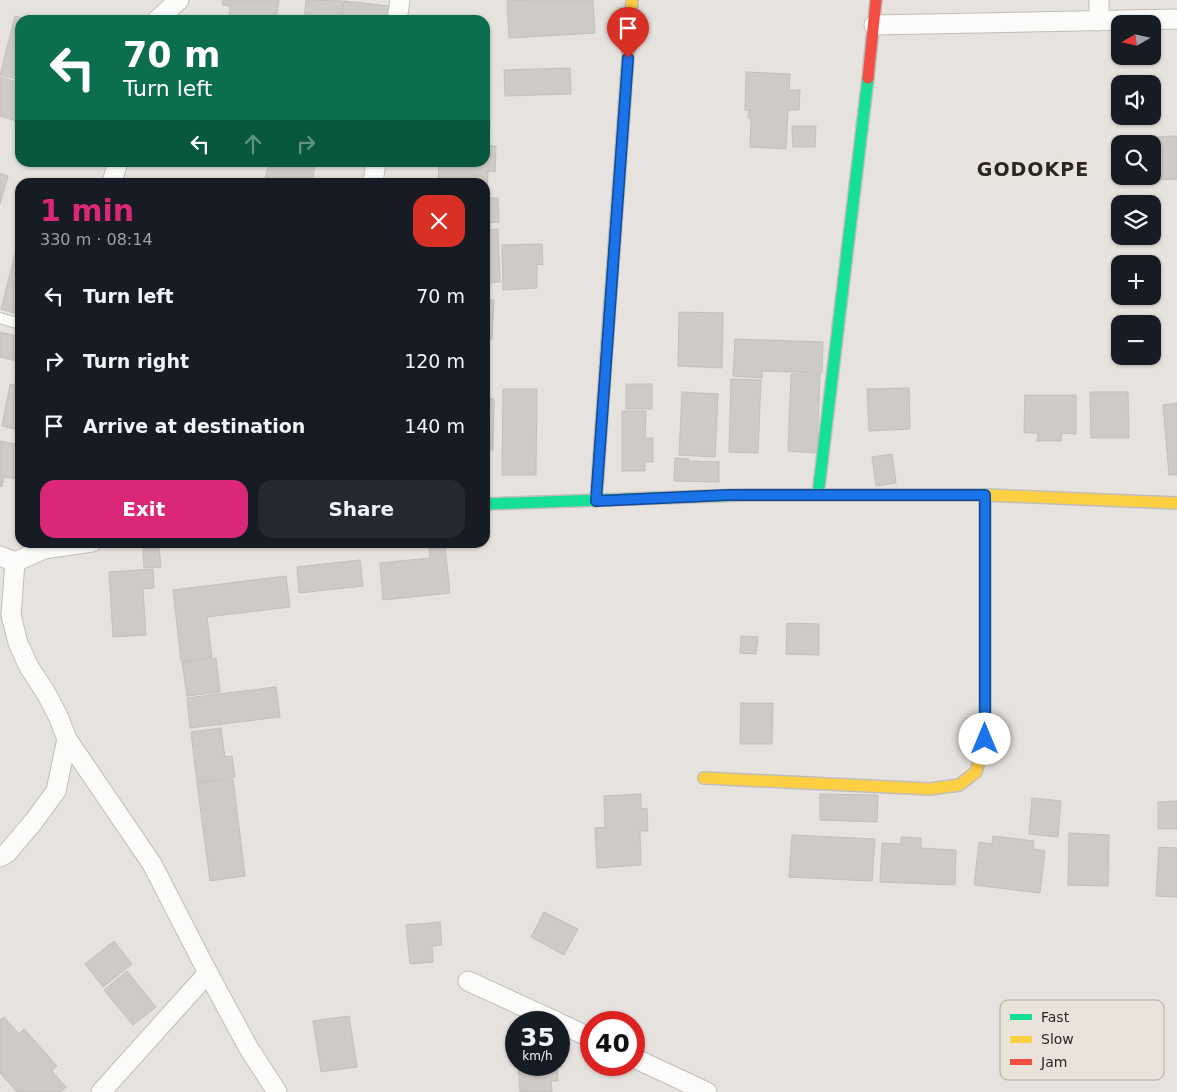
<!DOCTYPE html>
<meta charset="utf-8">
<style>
body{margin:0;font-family:"DejaVu Sans",sans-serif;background:#242831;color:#f1f3f6;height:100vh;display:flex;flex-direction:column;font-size:19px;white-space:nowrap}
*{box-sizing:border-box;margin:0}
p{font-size:16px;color:#9ea1a6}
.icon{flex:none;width:28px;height:28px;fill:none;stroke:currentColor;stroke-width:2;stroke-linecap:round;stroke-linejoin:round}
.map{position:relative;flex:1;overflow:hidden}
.panel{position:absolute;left:15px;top:178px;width:475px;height:370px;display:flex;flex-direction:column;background:#171b24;border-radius:15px;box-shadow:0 1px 4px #0004}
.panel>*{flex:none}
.banner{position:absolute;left:15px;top:15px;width:475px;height:152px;border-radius:15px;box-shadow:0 1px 4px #0004;background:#0b6e4f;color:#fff;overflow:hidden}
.needle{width:32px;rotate:261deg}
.buttons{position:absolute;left:1111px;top:15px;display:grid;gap:10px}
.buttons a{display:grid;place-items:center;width:50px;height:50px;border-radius:10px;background:#171b24;box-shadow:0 1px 4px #0004;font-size:25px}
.speed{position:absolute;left:505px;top:1011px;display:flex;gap:10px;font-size:25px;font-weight:700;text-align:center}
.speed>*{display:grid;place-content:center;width:65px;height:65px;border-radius:50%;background:#171b24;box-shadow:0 1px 4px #0004;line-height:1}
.speed small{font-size:12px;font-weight:400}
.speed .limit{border:8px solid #d22;background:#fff;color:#111}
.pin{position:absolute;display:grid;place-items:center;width:42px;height:42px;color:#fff;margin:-51px -21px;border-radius:50% 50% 50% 0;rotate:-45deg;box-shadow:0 0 5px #0007}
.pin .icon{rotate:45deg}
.me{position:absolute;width:55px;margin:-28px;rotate:0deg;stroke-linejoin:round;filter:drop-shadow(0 0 4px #0008)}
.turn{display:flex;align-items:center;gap:18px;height:105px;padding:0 25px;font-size:22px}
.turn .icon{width:65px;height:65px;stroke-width:2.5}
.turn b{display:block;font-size:35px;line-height:42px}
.lanes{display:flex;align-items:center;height:48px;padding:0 25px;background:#0003;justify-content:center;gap:25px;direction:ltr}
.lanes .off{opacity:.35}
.round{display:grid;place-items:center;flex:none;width:52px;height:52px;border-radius:15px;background:#242831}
.headline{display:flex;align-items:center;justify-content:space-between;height:85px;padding:0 25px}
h1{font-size:30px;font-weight:700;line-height:38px;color:#db2777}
.primary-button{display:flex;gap:10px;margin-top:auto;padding:10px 25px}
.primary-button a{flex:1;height:58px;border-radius:15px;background:#db2777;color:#fff;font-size:20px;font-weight:700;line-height:58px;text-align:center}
.primary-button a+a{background:#242831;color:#f1f3f6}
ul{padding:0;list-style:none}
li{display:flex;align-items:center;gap:15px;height:65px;padding:0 25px}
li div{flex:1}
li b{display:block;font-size:19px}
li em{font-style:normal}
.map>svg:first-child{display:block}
.building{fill:#cecbc7;stroke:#c3bfbb}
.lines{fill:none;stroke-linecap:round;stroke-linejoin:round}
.lane-casing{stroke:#c1beba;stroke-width:12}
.street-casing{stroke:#c1beba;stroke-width:21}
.fast-casing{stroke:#c1beba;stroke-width:14}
.slow-casing{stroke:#c1beba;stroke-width:14}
.jam-casing{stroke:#c1beba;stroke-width:14}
.lane{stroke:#fbfbfa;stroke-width:10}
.street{stroke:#fbfbfa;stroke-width:19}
.fast{stroke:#16e098;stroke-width:11}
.slow{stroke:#ffcf43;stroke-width:11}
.jam{stroke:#f24e42;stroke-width:11}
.route-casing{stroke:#114b97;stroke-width:12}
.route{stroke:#1a73e8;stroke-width:9}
.labels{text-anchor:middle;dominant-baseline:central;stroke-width:5;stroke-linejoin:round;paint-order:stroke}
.district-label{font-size:19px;font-weight:bold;letter-spacing:1px;fill:#292623;stroke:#eae3d9}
.key{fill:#eae3d9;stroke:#b0aaa2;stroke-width:1}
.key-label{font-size:14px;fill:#292623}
</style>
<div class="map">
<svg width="1177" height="1092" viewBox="0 0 1177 1092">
<rect width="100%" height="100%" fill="#e6e2dd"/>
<g class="building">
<polygon points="223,0 279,0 276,20 262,20 229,15 230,6 222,5"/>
<polygon points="306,0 343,1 341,20 304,20"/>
<polygon points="526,0 593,0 595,33 509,38 507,1"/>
<polygon points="344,1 389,6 387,20 342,20"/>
<polygon points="15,16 30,20 20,20 20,65 16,79 0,75"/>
<polygon points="570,68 571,94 505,96 504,70"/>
<polygon points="746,72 790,74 789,90 800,90 799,110 788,110 786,149 750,147 751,118 748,118 749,110 745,110"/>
<polygon points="0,77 20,83 20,122 0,116"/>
<polygon points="485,123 490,123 489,146 496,146 495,172 488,171 487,191 485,191 485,182 438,182 439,162 485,162"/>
<polygon points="792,126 816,126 815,147 793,147"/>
<polygon points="1177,136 1177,179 1159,180 1157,137"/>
<polygon points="269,162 316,162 312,182 280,182 265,179"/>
<polygon points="0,173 8,176 0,204"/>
<polygon points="485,198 498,198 499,222 485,223"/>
<polygon points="498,229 500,282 485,283 485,230"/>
<polygon points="20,234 20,315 1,309"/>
<polygon points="542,244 543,265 537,264 537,288 503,290 502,245"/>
<polygon points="485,300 494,300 492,339 485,339"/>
<polygon points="679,312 723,313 722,368 678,366"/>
<polygon points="0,332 20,337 20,362 0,357 0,358"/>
<polygon points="735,339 823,342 822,373 762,371 762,378 733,376"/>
<polygon points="791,374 820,374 817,453 788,451"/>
<polygon points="731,379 761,380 758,453 729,452"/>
<polygon points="10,384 20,386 20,430 2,426"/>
<rect x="626" y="384" width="26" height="25"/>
<polygon points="909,388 910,429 869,431 867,389"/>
<polygon points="503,389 537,389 536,475 502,475"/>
<polygon points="682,392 718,394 715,457 679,455"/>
<polygon points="1090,392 1128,392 1129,438 1091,438"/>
<polygon points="1025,395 1076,395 1076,434 1062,433 1061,441 1037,441 1038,433 1024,433"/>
<polygon points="485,399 494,399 493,450 485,450"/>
<polygon points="1177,403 1177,475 1169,475 1163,405"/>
<polygon points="622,411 646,411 645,438 653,438 653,462 645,462 645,471 622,471"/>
<polygon points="0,441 20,445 20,468 18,479 4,477 2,487 0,486"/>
<polygon points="892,454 896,483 876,486 872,457"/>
<polygon points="675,458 689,459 688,461 719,462 719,482 674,481"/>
<polygon points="445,545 450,593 383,600 380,563 430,558 429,547"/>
<polygon points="159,548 161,567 144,568 143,549"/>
<polygon points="360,560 363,586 299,593 297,567"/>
<polygon points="153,569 154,588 143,589 146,635 113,637 109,572"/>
<polygon points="286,576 290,607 207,617 212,657 181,661 173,590"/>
<polygon points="787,623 819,624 819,655 786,654"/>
<polygon points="741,636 758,637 756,654 740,653"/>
<polygon points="216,658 220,692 187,696 182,662"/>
<polygon points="276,687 280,717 190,728 187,698"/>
<polygon points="741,703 773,703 772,744 740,744"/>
<polygon points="221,728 225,757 232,756 235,777 197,782 191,732"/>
<polygon points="233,779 245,876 210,881 197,783"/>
<polygon points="641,794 641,809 647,808 648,831 640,831 641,865 597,868 595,828 605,827 604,796"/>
<polygon points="820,794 878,795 877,822 820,820"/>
<polygon points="1032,798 1061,801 1058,837 1029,834"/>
<polygon points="1177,801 1177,829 1158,829 1158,802"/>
<polygon points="1069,833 1109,835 1108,886 1068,885"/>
<polygon points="792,835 875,839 872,881 789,877"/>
<polygon points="993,836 1034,841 1033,849 1045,851 1040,893 974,885 979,842 992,844"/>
<polygon points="901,837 921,838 921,848 956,850 955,885 880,882 882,843 901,844"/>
<polygon points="1159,847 1177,848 1177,897 1156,896"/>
<polygon points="544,912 578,929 564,955 531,937"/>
<polygon points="440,922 442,945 432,946 433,962 410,964 406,925"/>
<polygon points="114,941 132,964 103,987 85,964"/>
<polygon points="127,971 156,1007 133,1025 104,990"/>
<polygon points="349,1016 357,1067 321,1072 313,1021"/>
<polygon points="4,1017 19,1034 24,1029 57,1066 52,1071 66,1087 61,1092 17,1092 0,1073 0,1020"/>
<polygon points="518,1065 557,1065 558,1081 551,1081 552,1092 520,1092"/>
</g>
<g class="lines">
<g class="lane-casing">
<polyline id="lane" points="0,318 20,324"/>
</g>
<g class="street-casing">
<g id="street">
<polyline points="157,20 179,0"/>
<polyline points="397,20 400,0"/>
<polyline points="1099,21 1099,0"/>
<polyline points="874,25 1177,19"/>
<polyline points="112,182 118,162"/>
<polyline points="373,182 376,162"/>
<polyline points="0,556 15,562 44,549 92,542"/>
<polyline points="67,739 152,864 208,973 248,1047 277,1092"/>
<polyline points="0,857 7,853 34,821 56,791 67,739 58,716 46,693 29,667 18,643 11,615 15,562"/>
<polyline points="468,981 557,1022"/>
<polyline points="559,1023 591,1038"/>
<polyline points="634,1058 707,1092"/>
<polyline points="101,1092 208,973"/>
</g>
</g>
<g class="fast-casing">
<g id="fast">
<polyline points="607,344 624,112"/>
<polyline points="818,495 868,78"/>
<polyline points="485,504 743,495"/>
</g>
</g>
<g class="slow-casing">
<g id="slow">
<polyline points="624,112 632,0"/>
<polyline points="743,495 985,495 1177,503"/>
<polyline points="704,778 930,789 959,785 976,772 985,739 985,665"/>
</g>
</g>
<g class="jam-casing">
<g id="jam">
<polyline points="868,78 876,0"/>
<polyline points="985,495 985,665"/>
<polyline points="596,501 607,344"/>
</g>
</g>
<use href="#lane" class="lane"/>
<use href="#street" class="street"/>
<use href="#fast" class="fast"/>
<use href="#slow" class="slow"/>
<use href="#jam" class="jam"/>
</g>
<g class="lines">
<g class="route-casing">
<polyline id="route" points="628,58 596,501 728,495 985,495 985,739"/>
</g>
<use href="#route" class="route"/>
</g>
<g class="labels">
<g class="district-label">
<text x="1033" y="169">GODOKPE</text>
</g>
</g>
<rect x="1000" y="1000" width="164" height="80" rx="8" class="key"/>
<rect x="1010" y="1014" width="22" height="6" fill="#16e098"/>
<rect x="1010" y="1036" width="22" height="7" fill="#ffcf43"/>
<rect x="1010" y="1059" width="22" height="6" fill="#f24e42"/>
<g class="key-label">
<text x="1041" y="1022">Fast</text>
<text x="1041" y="1044">Slow</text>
<text x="1041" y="1067">Jam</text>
</g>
</svg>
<div class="buttons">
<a><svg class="needle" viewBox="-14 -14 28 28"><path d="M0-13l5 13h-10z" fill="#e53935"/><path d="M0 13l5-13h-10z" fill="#9ea1a6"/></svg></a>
<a><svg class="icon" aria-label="sound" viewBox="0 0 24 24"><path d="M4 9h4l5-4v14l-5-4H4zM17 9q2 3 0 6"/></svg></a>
<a><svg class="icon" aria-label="search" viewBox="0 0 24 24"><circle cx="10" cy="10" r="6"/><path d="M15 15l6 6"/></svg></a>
<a><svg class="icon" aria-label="layers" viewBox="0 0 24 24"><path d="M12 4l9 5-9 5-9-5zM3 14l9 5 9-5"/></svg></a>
<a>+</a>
<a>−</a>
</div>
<div class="speed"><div>35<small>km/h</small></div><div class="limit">40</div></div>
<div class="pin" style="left:628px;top:58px;background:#d93025"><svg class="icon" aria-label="arrive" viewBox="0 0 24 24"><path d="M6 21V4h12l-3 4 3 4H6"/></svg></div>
<svg class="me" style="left:985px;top:739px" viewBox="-20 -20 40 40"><circle r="19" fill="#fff"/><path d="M0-13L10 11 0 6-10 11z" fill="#1a73e8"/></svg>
<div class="banner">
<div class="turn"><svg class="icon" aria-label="left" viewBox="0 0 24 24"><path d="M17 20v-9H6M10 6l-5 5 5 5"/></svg><div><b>70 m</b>Turn left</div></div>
<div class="lanes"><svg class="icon" aria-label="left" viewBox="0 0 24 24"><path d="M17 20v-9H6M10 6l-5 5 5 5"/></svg><svg class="icon off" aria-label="ahead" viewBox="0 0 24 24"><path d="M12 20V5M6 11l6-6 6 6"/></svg><svg class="icon off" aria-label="right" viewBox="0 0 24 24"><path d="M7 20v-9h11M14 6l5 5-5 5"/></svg></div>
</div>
<section class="panel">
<div class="headline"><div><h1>1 min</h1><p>330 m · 08:14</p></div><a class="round" style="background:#d93025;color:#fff"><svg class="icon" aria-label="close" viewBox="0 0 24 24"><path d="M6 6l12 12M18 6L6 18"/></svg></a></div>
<ul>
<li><svg class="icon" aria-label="left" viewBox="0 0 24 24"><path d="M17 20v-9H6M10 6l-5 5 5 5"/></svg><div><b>Turn left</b></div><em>70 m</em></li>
<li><svg class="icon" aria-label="right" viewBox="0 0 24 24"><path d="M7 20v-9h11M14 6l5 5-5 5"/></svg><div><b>Turn right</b></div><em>120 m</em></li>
<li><svg class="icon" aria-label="arrive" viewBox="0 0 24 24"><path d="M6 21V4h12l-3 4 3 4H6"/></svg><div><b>Arrive at destination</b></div><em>140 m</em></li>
</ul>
<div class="primary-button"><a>Exit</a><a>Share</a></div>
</section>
</div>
